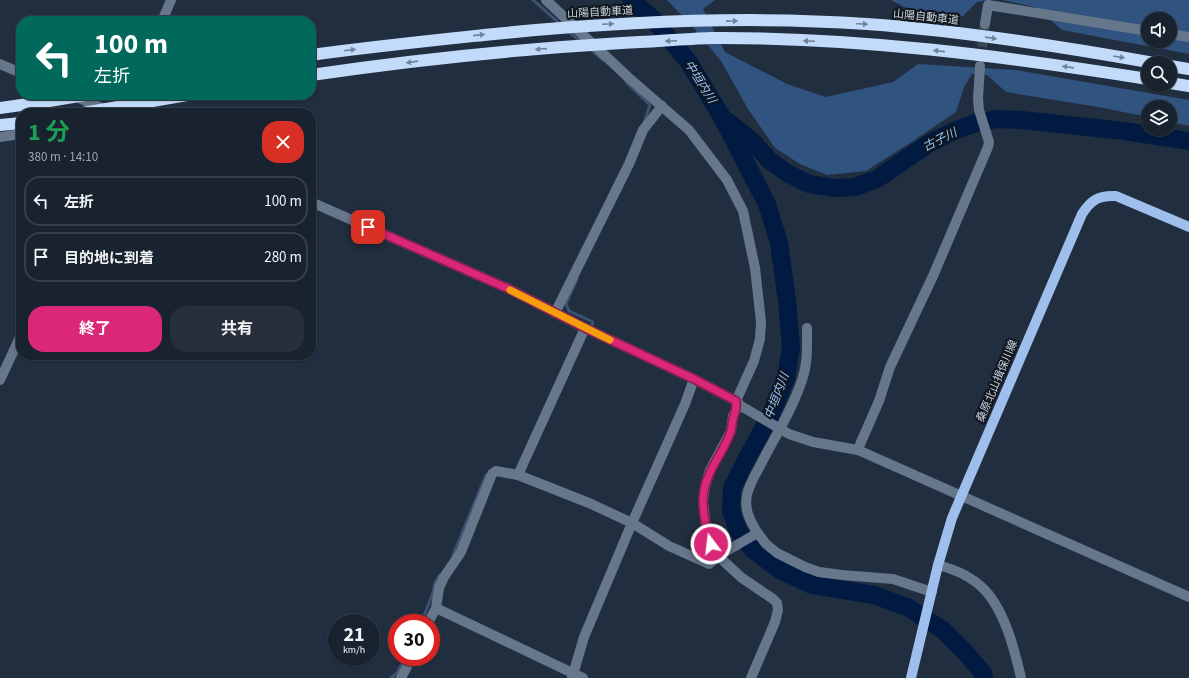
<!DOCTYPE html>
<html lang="ja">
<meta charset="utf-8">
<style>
body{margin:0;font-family:"Source Sans 3","Noto Sans JP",sans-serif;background:#262f3b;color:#f1f3f6;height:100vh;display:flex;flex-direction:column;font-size:15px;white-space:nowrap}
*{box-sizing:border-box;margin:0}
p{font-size:13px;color:#9fa4aa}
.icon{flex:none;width:22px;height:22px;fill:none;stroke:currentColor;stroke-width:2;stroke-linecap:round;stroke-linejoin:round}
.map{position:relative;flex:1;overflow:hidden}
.drawer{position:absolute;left:16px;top:108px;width:300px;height:252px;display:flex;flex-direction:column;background:#19222f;border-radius:16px;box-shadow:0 1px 3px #0004,0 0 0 1px #373f4b}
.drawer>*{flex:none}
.banner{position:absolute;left:16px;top:16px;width:300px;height:84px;border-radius:16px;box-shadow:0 1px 3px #0004,0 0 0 1px #373f4b;background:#00695c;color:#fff;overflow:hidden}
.buttons{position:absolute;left:1141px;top:12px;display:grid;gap:8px}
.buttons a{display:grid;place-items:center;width:36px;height:36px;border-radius:50%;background:#19222f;box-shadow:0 1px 3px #0004,0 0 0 1px #373f4b;font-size:20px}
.speed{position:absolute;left:328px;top:614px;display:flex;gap:8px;font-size:20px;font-weight:700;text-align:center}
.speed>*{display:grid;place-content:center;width:52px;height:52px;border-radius:50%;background:#19222f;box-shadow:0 1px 3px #0004,0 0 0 1px #373f4b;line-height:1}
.speed small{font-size:10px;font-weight:400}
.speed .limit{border:6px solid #d22;background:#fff;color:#111}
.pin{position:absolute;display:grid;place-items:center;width:34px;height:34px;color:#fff;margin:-17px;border-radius:8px;box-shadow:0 2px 6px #0006}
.me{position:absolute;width:44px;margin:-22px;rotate:345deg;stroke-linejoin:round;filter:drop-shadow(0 0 3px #0008)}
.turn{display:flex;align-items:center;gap:14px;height:84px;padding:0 12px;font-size:18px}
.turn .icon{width:52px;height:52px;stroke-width:2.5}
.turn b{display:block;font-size:28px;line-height:34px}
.round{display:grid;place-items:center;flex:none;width:42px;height:42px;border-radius:16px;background:#262f3b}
.head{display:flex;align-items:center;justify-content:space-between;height:68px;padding:0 12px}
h1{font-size:24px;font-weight:700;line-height:30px;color:#1e9e55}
.primary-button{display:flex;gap:8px;margin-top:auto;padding:8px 12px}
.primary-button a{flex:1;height:46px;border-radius:16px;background:#db2777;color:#fff;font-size:16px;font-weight:700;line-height:46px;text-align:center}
.primary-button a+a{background:#262f3b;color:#f1f3f6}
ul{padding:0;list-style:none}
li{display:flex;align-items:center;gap:12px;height:50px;margin:0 8px 6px;padding:0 4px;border:2px solid #373f4b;border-radius:16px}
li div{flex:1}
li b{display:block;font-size:15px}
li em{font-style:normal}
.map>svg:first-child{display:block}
.forest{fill:#315380;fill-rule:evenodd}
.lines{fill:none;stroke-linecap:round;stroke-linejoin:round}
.stream{stroke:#3d5271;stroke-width:3}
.river{stroke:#001a42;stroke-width:18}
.minor-tunnel{stroke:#3a4757;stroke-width:10;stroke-dasharray:10 5;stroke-linecap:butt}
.minor{stroke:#66768b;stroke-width:10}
.major{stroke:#9ebfeb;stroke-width:10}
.highway{stroke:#c3dbfb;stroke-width:12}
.oneway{fill:#728298}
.route-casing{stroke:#8e194d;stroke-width:10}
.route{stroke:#db2777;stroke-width:7}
.slow{stroke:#f59e0b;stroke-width:7}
.labels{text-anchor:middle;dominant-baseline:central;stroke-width:4;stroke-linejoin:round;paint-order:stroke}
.street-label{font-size:11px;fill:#cbd3de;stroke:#10161e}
.water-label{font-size:12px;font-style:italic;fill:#9ac5fc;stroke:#10161e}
</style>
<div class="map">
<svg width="1189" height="678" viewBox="0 0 1189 678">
<rect width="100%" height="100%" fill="#212e3f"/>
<g class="forest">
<polygon points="667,0 715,0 703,9 725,52 787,84 826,97 893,82 918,64 1016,70 1189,100 1189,126 1170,122 1170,107 1148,107 1148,117 1098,107 1006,92 987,75 972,74 964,87 956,112 910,143 866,171 827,175 800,164 775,148 748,109 721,61 694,28"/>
<polygon points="891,0 993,0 977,2 962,17 906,8"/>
<path d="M 1002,0 L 1189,0 L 1189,54 L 1062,30 L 1035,7 ZM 1148,19 L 1170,19 L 1170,41 L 1148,41 Z"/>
</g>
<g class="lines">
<g class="stream">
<polyline points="533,0 560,24"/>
<polyline points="569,32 582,42"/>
<polyline points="589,48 603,60"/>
<polyline points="626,82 650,105 644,123"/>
<polyline points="577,279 566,304 569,311 593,322 590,329"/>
<polyline points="453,555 486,475"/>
<polyline points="421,623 433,593 435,582 440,575"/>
<polyline points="391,678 397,673 405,657"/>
</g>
<g class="river">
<polyline points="631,0 652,18 688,61 722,117 767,204 779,243 787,301 791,347 786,378 772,412 746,460 732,488 731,511 738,530 752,549 780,570 812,585 874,595 909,608 943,630 965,652 983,673 984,678"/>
<polyline points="727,121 752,141 769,160 787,173 809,184 835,188 855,187 877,179 928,144 954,131 976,123 996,119 1022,120 1124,131 1189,141"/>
</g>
<polyline class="minor-tunnel" points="980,62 985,24"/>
<g class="minor">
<polyline points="546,0 629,78 689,130 727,180 743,211 755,268 761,322 760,339 754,361 736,401 737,408 733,416 731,431 710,470 705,487 703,501 706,527 711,544 718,556 742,578 773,599 777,603 778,610 775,622 751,678"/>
<polyline points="162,21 171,0"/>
<polyline points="985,24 988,5 1148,31"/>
<polyline points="1170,34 1189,37"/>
<polyline points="0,64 21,73"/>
<polyline points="74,96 107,110"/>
<polyline points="121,113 129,95"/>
<polyline points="0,137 21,134"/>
<polyline points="311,202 509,289 585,328 694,379 736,401 741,406 789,434 813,442 858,450 1189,597"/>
<polyline points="555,313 629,164 643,130 662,106"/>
<polyline points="0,380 21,335"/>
<polyline points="858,450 861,442 879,401 890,367 933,276 988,147 989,142 979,110 978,99 980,66"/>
<polyline points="518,475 585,328"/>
<polyline points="757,532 766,544 777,553 805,567 819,572 842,575 893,579 932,592"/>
<path d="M 938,565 C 980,576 996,596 1010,637 C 1014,650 1018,664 1021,678"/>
<path d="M 436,608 L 439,588 L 444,577 L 461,552 L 492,474 L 496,471 L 518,475 L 589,503 L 632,523 L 669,546 L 709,564 L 723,553 L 754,535 L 757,532 C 750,521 744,509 747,495 C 749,484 757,472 762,462 C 776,435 793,408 802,380 C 808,363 807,346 807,328"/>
<polyline points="428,623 436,608 583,678"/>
<polyline points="401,678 412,657"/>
<polyline points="572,678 584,637 632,523 685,404 694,379"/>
</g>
<path class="major" d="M 911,678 L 938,565 L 952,518 L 1082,214 C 1091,200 1099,195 1116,196 L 1189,227"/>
<g class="highway">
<path d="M 311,55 C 369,47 427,41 484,35 C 611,22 740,15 867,24 C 963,31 1059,46 1154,63"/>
<polyline points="1170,66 1189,69"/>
<path d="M 311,75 C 414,60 518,49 622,43 C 651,42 681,39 711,38 C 857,37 1003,56 1148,79"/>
<polyline points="1170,83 1189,86"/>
<polyline points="0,108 49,101 85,95"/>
<polyline points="83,113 187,95"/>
<polyline points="0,125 21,123"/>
</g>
</g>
<defs><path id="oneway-solid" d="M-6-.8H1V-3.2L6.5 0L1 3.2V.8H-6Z"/></defs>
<g class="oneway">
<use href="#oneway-solid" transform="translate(732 21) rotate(-1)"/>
<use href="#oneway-solid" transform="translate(608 24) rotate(-2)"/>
<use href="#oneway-solid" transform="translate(862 24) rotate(3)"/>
<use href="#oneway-solid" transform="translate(479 35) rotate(-6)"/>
<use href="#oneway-solid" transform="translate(991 38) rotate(8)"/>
<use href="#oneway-solid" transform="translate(671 41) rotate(177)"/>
<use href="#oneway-solid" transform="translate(809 41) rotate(-177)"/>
<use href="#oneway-solid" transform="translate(541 49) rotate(176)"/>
<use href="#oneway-solid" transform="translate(350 50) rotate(-7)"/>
<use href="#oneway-solid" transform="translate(939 51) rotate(-174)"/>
<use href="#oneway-solid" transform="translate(1119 57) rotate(9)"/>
<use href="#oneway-solid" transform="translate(412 62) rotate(172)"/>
<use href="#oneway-solid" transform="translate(1068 67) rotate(-172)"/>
</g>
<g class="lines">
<g class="route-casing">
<path id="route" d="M 368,227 L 509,289 L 585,328 L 694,379 L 736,401 C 737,408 735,412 733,419 C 732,423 732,427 731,431 C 725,450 710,466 705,486 C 700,505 706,526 711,544"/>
</g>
<use href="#route" class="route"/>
<polyline class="slow" points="510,290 610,340"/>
</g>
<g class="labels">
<g class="street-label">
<text transform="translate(600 12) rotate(-3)">山陽自動車道</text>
<text transform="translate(926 17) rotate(6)">山陽自動車道</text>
<text transform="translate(997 381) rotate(-67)">桑原北山揖保川線</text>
</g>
<g class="water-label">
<text transform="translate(700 82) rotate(58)">中垣内川</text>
<text transform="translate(940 140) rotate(-27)">古子川</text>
<text transform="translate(777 396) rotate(-69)">中垣内川</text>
</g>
</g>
</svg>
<div class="buttons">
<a><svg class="icon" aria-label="sound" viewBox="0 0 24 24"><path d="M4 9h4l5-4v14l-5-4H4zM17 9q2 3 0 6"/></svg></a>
<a><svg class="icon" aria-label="search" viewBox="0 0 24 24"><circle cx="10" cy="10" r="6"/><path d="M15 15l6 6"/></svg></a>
<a><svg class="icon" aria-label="layers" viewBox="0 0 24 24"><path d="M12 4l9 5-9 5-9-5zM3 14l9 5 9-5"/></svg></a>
</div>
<div class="speed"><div>21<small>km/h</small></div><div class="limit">30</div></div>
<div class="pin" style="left:368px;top:227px;background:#d93025"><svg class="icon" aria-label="arrive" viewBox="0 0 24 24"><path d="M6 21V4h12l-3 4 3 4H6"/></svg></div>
<svg class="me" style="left:711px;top:544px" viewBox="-20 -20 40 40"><circle r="17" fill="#db2777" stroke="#fff" stroke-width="3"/><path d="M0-11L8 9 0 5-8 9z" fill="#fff"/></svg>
<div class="banner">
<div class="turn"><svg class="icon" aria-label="left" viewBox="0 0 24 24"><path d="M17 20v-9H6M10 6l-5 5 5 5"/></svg><div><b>100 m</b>左折</div></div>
</div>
<section class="drawer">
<div class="head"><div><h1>1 分</h1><p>380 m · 14:10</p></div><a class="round" style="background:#d93025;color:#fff"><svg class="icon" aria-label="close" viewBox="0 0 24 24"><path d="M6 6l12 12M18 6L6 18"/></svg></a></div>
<ul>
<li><svg class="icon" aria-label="left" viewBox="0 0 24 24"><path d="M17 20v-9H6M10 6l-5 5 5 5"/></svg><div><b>左折</b></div><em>100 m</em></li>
<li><svg class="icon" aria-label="arrive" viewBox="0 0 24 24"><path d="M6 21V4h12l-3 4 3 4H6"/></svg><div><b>目的地に到着</b></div><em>280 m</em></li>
</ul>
<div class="primary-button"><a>終了</a><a>共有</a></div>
</section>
</div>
